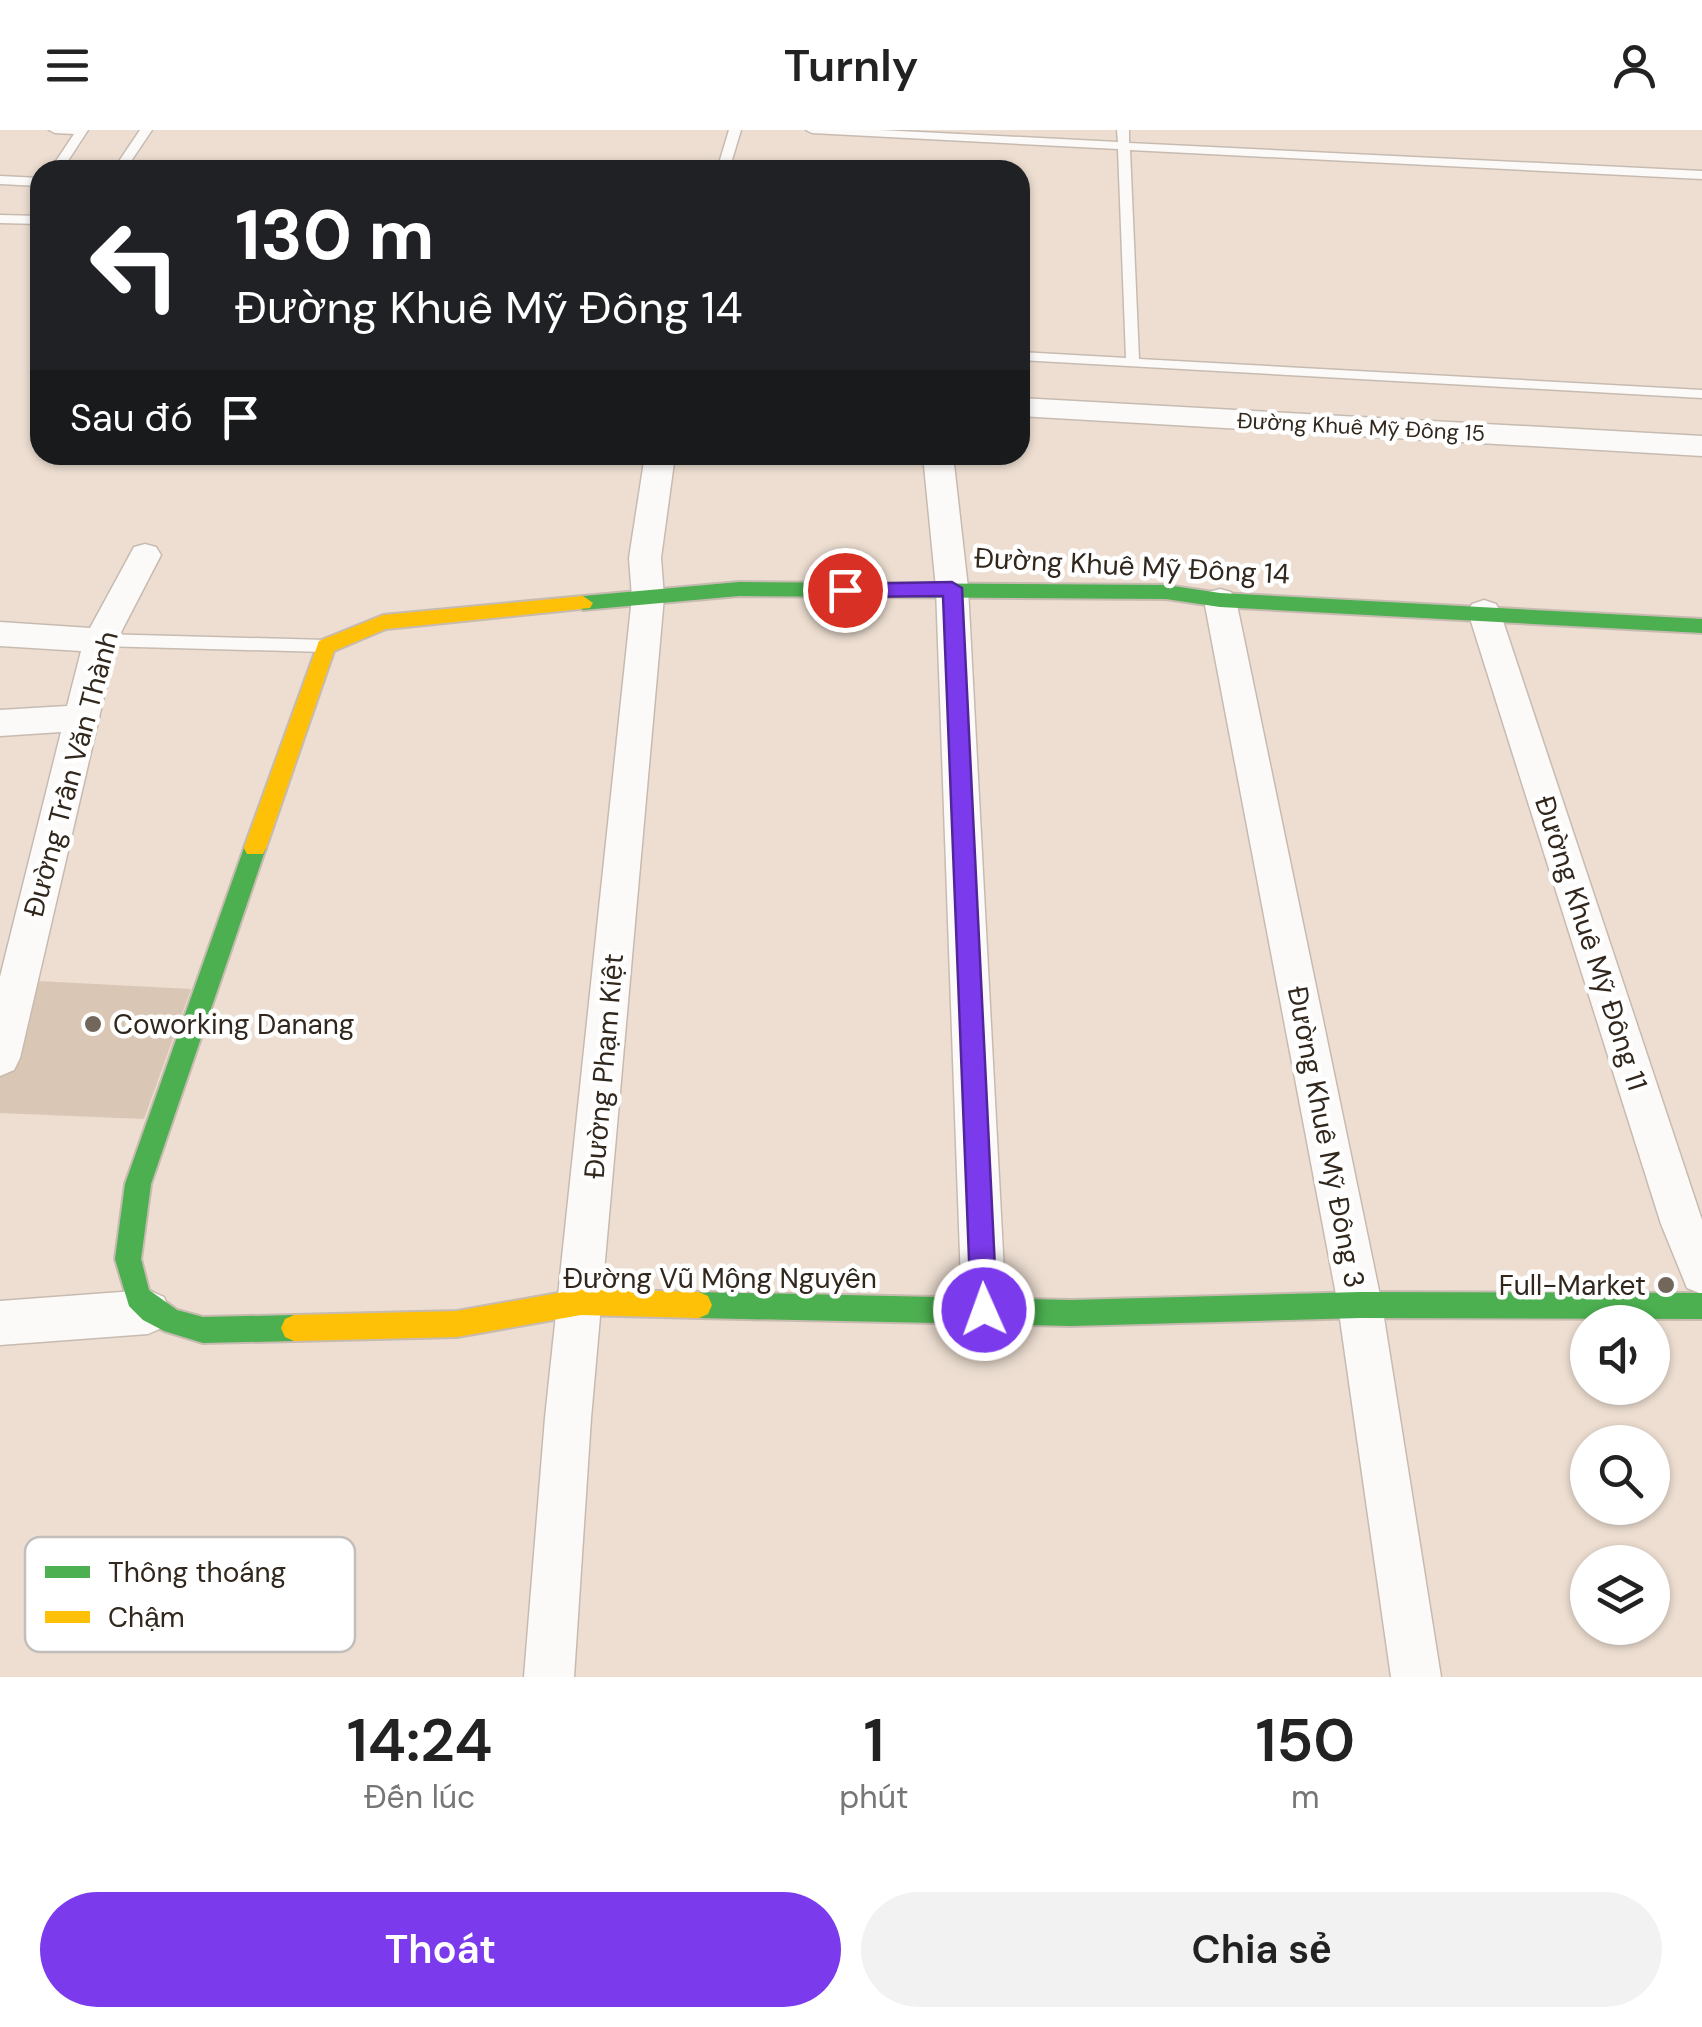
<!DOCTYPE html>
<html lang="vi">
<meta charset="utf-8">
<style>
body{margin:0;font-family:"DM Sans",sans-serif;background:#f2f2f2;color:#222;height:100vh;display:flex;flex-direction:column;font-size:38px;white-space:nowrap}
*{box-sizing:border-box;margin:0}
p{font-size:32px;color:#767676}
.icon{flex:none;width:55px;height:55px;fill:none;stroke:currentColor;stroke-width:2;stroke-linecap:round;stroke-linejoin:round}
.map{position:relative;height:1547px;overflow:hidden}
.details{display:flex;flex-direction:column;background:#fff;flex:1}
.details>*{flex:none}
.top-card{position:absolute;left:30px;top:30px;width:1000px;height:305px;border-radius:30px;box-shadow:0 2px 8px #0004;background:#202124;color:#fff;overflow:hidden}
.controls{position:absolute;left:1570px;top:1175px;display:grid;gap:20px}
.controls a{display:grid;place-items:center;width:100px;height:100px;border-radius:50%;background:#fff;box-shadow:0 2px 8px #0004;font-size:50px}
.pin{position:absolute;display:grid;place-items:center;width:85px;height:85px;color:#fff;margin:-42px;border:5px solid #fff;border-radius:50%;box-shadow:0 2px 10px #0007}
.me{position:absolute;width:110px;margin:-55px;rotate:358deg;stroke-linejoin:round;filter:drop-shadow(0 0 8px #0008)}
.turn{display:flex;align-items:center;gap:35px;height:210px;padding:0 40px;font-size:45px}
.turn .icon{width:130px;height:130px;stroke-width:2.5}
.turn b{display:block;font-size:70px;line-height:85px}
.then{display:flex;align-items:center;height:95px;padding:0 40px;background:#0003;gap:20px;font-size:38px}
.eta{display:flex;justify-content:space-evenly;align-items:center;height:170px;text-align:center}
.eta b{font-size:60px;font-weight:600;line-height:70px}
.action{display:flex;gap:20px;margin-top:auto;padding:20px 40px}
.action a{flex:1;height:115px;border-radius:60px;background:#7c3aed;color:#fff;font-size:40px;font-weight:600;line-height:115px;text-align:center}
.action a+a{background:#f2f2f2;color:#222}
header{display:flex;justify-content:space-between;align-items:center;height:130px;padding:0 40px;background:#fff;font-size:45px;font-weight:600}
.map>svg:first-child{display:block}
.building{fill:#dac6b4}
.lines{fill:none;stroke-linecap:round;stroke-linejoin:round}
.lane-casing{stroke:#c7bbb1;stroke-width:3}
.street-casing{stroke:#c7bbb1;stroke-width:3}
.fast-casing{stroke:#c7bbb1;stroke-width:4}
.slow-casing{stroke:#c7bbb1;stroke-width:4}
.lane{fill:#fcfaf8;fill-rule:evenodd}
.street{fill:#fcfaf8;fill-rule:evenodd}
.fast{fill:#4caf50;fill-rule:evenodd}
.slow{fill:#ffc107;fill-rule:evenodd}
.route{fill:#7c3aed;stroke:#51269a;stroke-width:2.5}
.poi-dot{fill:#73675c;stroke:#fff;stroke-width:4}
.labels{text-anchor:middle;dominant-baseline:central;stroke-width:9;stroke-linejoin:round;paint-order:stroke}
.far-street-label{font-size:22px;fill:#31271d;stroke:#fff}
.street-label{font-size:28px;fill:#31271d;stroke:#fff}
.poi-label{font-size:28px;fill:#31271d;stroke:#fff;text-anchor:start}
.key{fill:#fff;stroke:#c1bebb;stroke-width:2.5}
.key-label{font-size:28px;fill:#31271d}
</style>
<header><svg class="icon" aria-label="menu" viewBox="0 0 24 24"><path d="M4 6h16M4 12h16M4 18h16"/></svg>Turnly<svg class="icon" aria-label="person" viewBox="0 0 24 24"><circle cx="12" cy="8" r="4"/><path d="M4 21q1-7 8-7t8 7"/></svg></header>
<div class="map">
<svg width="1702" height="1547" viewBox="0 0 1702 1547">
<rect width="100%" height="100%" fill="#edded1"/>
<polygon class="building" points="18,850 191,859 144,989 0,983 0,928"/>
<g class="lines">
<g class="lane-casing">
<g id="lane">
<polygon points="49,0 88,0 62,40 50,40 74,4 55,3"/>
<polygon points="140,0 152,0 125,40 113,40"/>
<polygon points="729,0 741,0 729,40 717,40"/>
<polygon points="806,0 880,0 1118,12 1117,0 1129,0 1129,13 1702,41 1702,49 1130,20 1139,229 1702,260 1702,268 1020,230 1020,222 1126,228 1118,19 812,3"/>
<polygon points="0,46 40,48 40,56 0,54"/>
<polygon points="0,85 40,86 40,94 0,93"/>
<polygon points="100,504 326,510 334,516 326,522 100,516 92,510"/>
</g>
</g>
<g class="street-casing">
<g id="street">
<polygon points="1020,268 1702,306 1702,326 1020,286"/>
<polygon points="645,325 675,325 661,428 664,467 591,1288 574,1547 524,1547 545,1288 632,467 629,428"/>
<polygon points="923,325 953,325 968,458 1006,1180 1000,1195 984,1202 968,1195 962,1180 936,458"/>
<polygon points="145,414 156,417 161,425 117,510 20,928 14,940 0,946 0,847 61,602 0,606 0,580 67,576 81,521 0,516 0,492 90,498 134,417"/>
<polygon points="1220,459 1231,462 1236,470 1382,1175 1441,1547 1391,1547 1338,1175 1204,470 1209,462"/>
<polygon points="1484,470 1496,474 1500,482 1702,1090 1702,1164 1687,1158 1661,1094 1468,482 1472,474"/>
<polygon points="148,1160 164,1167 170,1182 164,1197 148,1204 0,1215 0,1171"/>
</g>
</g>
<g class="fast-casing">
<g id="fast">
<polygon points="739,452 1166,455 1220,463 1702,489 1702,503 1220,477 1166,469 739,466 583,480 573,473 583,466"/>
<polygon points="255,709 263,712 266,718 151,1054 141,1129 149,1160 177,1180 203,1187 294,1185 303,1189 307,1198 303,1207 294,1211 203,1213 164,1201 143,1190 129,1176 115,1129 125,1054 244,718 247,712"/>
<polygon points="699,1162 1071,1170 1360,1162 1702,1163 1702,1189 1360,1188 1071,1196 699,1188 690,1184 686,1175 690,1166"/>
</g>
</g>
<g class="slow-casing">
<g id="slow">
<polygon points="583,466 593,473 590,478 386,499 334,521 266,718 263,724 247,724 244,718 319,511 383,485"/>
<polygon points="581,1159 699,1162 708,1166 712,1175 708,1184 699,1188 581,1185 457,1207 294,1211 285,1207 281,1198 285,1189 294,1185 457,1181"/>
</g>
</g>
<use href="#lane" class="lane"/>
<use href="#street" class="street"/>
<use href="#fast" class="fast"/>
<use href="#slow" class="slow"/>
</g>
<polygon class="route" points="952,452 962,458 997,1180 994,1189 984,1193 974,1189 971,1180 943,466 845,467 835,460 845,454"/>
<g class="poi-dot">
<circle cx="93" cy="894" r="10"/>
<circle cx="1666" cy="1155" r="10"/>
</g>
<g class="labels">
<g class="far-street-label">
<text transform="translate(1361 297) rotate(3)">Đường Khuê Mỹ Đông 15</text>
</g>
<g class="street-label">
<text transform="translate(1132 436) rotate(3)">Đường Khuê Mỹ Đông 14</text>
<text transform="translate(71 644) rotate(-75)">Đường Trần Văn Thành</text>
<text transform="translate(1591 813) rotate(72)">Đường Khuê Mỹ Đông 11</text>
<text transform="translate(604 936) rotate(-85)">Đường Phạm Kiệt</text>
<text transform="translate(1326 1007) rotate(79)">Đường Khuê Mỹ Đông 3</text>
<text x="720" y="1148">Đường Vũ Mộng Nguyên</text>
</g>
<g class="poi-label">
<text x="113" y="894">Coworking Danang</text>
<text x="1646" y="1155" text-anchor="end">Full-Market</text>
</g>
</g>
<rect x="25" y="1407" width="330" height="115" rx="15" class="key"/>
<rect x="45" y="1436" width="45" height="12" fill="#4caf50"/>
<rect x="45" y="1481" width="45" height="12" fill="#ffc107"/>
<g class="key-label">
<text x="108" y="1452">Thông thoáng</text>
<text x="108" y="1497">Chậm</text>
</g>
</svg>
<div class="controls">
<a><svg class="icon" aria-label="sound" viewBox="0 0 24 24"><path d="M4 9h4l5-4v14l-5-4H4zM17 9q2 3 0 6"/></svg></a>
<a><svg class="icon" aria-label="search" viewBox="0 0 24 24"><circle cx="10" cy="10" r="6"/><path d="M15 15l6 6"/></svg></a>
<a><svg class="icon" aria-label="layers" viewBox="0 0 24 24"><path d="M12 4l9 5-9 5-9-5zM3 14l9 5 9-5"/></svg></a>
</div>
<div class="pin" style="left:845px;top:460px;background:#d93025"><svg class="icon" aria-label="arrive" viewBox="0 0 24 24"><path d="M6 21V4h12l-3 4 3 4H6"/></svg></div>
<svg class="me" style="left:984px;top:1180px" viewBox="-20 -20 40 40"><circle r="17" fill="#7c3aed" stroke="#fff" stroke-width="3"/><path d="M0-11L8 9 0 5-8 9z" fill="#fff"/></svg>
<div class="top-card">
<div class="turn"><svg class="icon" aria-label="left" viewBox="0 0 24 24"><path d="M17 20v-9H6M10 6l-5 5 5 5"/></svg><div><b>130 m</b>Đường Khuê Mỹ Đông 14</div></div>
<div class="then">Sau đó<svg class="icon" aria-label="arrive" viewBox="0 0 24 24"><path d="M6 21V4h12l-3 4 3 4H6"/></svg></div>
</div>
</div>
<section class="details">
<div class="eta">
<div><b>14:24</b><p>Đến lúc</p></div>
<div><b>1</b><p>phút</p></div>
<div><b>150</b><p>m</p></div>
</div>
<div class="action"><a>Thoát</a><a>Chia sẻ</a></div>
</section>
